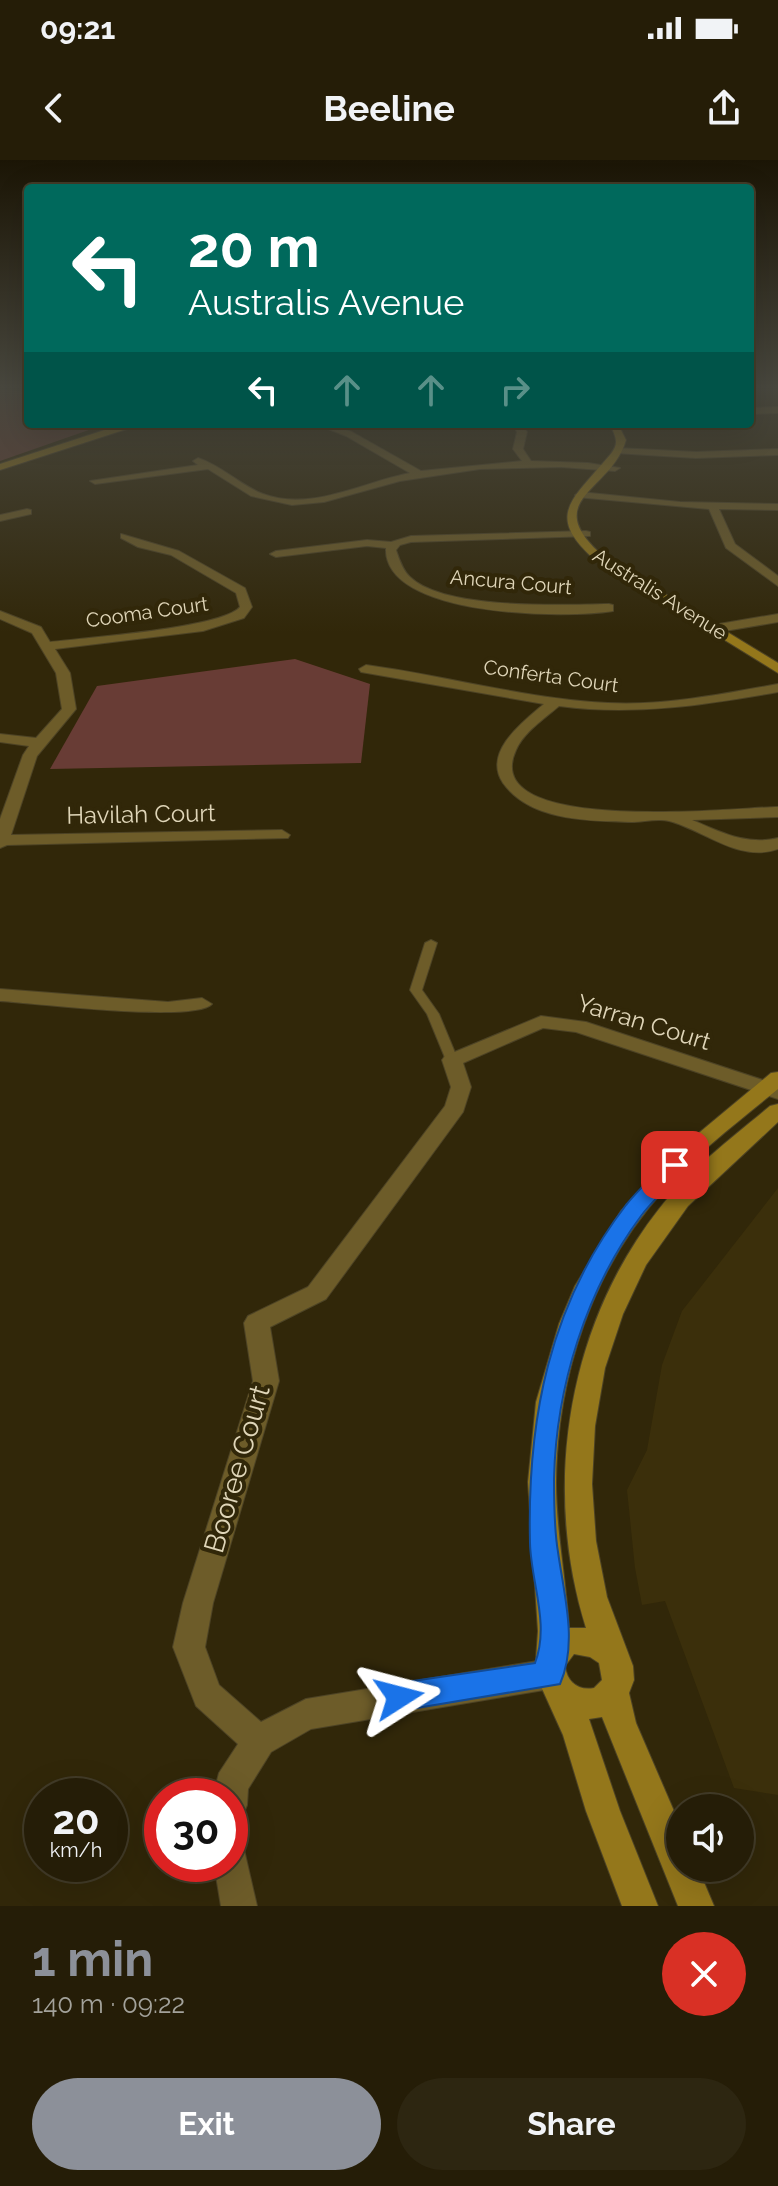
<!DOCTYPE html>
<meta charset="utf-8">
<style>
body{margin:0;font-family:Raleway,sans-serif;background:#2d2611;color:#f1f3f6;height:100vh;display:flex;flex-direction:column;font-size:30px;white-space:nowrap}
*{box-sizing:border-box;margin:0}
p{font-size:26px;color:#a3a29b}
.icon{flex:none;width:44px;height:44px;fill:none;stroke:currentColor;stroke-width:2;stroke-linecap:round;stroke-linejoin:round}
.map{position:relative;height:1746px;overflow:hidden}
.panel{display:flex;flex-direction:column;background:#251d07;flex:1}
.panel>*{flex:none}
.top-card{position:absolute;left:24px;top:24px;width:730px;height:244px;border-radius:8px;box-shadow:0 8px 32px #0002,0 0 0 2px #423b28;background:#00695c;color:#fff;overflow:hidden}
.tools{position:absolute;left:666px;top:1634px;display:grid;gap:16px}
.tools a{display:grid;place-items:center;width:88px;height:88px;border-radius:50%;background:#251d07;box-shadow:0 8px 32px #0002,0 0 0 2px #423b28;font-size:40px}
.speed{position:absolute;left:24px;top:1618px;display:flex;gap:16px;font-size:40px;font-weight:700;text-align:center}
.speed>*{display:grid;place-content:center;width:104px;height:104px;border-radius:50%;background:#251d07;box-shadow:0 8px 32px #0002,0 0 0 2px #423b28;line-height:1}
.speed small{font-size:20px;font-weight:400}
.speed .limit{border:12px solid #d22;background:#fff;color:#111}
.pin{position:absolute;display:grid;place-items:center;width:68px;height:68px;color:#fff;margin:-34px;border-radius:16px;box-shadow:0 4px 12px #0006}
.me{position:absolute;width:88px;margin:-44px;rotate:81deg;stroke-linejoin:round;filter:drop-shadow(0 0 6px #0008)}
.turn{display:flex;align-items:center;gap:28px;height:168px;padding:0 32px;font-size:36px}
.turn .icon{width:104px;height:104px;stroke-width:2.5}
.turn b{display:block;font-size:56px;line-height:68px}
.lanes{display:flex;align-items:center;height:76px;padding:0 32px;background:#0003;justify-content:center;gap:40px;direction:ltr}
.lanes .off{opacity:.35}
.round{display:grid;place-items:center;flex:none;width:84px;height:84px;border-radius:42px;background:#2d2611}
.summary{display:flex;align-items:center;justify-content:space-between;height:136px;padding:0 32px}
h1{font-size:48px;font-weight:700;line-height:60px;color:#8c9099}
.action{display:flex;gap:16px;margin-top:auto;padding:16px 32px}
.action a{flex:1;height:92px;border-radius:48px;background:#8c9099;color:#fff;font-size:32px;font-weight:700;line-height:92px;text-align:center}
.action a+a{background:#2d2611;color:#f1f3f6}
.status{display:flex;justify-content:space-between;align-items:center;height:56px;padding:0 40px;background:#251d07;direction:ltr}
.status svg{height:22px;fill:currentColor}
header{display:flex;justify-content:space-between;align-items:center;height:104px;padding:0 32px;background:#251d07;font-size:36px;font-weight:700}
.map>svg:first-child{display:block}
.built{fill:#3b2f0b}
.green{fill:#683c35}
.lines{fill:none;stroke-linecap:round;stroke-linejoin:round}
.lane-casing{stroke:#4d4325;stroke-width:2}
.street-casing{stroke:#4d4325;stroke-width:2}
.secondary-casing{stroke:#4d4325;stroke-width:2}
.lane{fill:#6d5c29;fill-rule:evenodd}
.street{fill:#6d5c29;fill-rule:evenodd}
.secondary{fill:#94771b;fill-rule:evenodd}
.route{fill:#1a73e8;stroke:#114b97;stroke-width:2}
.labels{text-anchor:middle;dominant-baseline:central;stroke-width:8;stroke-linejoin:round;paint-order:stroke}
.far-street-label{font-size:20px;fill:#dfd5b8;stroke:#312709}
.street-label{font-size:24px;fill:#dfd5b8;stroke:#312709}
.near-street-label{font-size:28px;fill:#dfd5b8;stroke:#312709}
</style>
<div class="status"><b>09:21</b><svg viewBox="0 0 49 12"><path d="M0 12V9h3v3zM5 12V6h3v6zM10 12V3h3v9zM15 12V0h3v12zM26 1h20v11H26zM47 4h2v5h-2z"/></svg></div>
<header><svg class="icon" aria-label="back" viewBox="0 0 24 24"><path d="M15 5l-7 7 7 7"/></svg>Beeline<svg class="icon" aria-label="share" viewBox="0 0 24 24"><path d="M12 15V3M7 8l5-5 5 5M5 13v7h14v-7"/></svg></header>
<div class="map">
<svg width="778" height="1746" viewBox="0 0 778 1746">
<rect width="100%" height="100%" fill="#312709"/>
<polygon class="built" points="778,1028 778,1635 734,1628 665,1441 642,1445 635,1408 627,1330 647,1290 662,1205 682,1151"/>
<g class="green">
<polygon points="0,229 28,232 28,264 106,264 0,301"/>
<polygon points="295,499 370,524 361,603 50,609 97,526"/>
</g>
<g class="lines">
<g class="lane-casing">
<polygon id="lane" points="431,780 437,783 422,830 439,854 458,900 452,904 446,900 427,854 410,830 425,783"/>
</g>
<g class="street-casing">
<g id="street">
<polygon points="778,247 778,253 750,254 750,248"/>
<path d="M 316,264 L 329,264 L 352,272 L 421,311 L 522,301 L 513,289 L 517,272 L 513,264 L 521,264 L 527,272 L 523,289 L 531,301 L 588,303 L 620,308 L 615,311 L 561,307 L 480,309 L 400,321 L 324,342 L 292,345 L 251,336 L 208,309 L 95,324 L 90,321 L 198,305 L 193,301 L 198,298 C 222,306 240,325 263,334 C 311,352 363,322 410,313 L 346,276 Z"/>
<polygon points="618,288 696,292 778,289 778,295 696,298 615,293"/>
<polygon points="580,332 680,342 778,344 778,350 719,349 735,384 778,416 778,426 726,388 709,349 576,337 575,335"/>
<polygon points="27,349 31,350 31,354 0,361 0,355"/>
<path d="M 586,371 L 590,372 L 590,376 L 411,382 L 400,385 L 396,390 C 399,399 403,411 410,417 C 444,450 562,445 609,444 L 613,445 L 613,451 C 566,459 383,457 386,388 L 367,386 L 276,397 L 270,394 L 276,391 L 367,380 L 391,382 L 411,376 Z"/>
<path d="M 121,374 L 179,391 L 245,428 L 252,447 L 244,458 L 203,471 L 55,489 L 70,513 L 76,549 L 37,596 L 11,675 L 282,670 L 290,675 L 288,678 L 7,685 L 0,688 L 0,659 L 23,595 L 29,586 L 0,582 L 0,574 L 36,578 L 62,549 L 56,513 L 32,473 L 0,459 L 0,451 L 41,467 L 50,482 C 84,478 223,468 240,447 L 236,433 L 171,395 L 138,387 L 121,378 Z"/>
<polygon points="778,454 778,462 713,473 707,469 713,465"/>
<path d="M 366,505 C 447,516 527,539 608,543 C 665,546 722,534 778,524 L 778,532 C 704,545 634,556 559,546 C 544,559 524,572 516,590 C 476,677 740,647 778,647 L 778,657 L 692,660 C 721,672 747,686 778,678 L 778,689 C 739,703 704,670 669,661 C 658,658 643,662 632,662 C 589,661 530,661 503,623 C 482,592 524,561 544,544 L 361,512 L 359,509 Z"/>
<path d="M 0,829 L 168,842 L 202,838 L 212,844 C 194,863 34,843 0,841 Z"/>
<polygon points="541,856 586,862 778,925 778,939 576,872 543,868 463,903 471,927 463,952 326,1139 270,1167 279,1221 213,1443 205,1487 219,1525 261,1562 306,1539 550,1499 561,1504 566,1514 561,1524 550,1529 311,1569 271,1592 248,1629 247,1645 242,1657 230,1662 230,1636 213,1636 219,1613 238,1584 196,1546 173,1487 183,1443 253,1221 244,1163 248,1156 308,1127 445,946 451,927 442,900 445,896"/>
<polygon points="230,1675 242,1681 257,1746 221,1746 214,1704 230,1704"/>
</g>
</g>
<g class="secondary-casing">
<g id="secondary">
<polygon points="123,264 167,264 133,267 0,310 0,304"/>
<path d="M 610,264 L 618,264 L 626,280 C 612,331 538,339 603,396 L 778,503 L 778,513 L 595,400 C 548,358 568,343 603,303 C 608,297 616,290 616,282 C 616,276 612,269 610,264 Z"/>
<path d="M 778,912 L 778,929 C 739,961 698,992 664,1030 C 592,1108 557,1217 556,1322 C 556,1370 566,1419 569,1468 L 586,1468 C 542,1327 567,1166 659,1049 C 690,1009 732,978 770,946 L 778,944 L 778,962 L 688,1046 L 646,1105 L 623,1154 L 605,1208 L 595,1266 L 592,1324 L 596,1381 L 607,1437 L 633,1506 L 634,1520 L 629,1533 L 636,1563 L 680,1665 L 680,1708 L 698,1708 L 714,1746 L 678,1746 L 602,1557 L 589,1559 L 620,1651 L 658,1746 L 622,1746 L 586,1651 L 563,1575 L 535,1513 L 538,1471 L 528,1322 L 536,1242 L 559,1164 L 575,1126 L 621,1051 L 676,992 L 771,913 ZM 574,1494 L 590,1497 L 599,1503 L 602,1520 L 594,1528 C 578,1531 567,1522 565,1506 Z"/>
</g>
</g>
<use href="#lane" class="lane"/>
<use href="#street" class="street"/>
<use href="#secondary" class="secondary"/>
</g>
<linearGradient id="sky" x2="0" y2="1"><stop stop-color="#1b1505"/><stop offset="0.48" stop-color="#48473e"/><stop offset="1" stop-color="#48473e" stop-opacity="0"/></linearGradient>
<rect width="778" height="473" fill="url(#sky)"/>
<path class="route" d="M 675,999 L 685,1005 C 673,1024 654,1038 641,1056 C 586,1130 556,1227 554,1319 C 554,1343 554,1369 558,1392 C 564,1435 578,1483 560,1524 L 399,1551 L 389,1547 L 385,1537 L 389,1527 L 399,1523 L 535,1503 C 550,1464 531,1423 530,1383 C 527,1260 549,1145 626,1045 C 639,1029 654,1015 668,1001 Z"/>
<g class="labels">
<g class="far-street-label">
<text transform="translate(511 422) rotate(5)">Ancura Court</text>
<text transform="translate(660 434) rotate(32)">Australis Avenue</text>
<text transform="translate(147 452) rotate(-8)">Cooma Court</text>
<text transform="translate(551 516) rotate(8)">Conferta Court</text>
</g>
<g class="street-label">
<text transform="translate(141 654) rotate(-1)">Havilah Court</text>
<text transform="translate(644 862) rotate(17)">Yarran Court</text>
</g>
<g class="near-street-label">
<text transform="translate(237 1309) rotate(-74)">Booree Court</text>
</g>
</g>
</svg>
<div class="tools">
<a><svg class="icon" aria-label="sound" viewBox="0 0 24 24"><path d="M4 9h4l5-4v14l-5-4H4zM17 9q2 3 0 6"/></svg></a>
</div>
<div class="speed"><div>20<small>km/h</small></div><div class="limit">30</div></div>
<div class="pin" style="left:675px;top:1005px;background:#d93025"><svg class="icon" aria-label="arrive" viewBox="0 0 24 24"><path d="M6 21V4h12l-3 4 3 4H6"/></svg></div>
<svg class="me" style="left:399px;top:1537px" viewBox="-20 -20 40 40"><path d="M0-17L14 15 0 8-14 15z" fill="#1a73e8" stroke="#fff" stroke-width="4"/></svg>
<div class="top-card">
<div class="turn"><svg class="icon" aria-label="left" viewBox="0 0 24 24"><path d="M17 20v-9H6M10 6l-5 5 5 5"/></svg><div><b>20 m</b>Australis Avenue</div></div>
<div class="lanes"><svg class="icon" aria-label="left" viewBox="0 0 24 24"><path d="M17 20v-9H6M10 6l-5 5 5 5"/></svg><svg class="icon off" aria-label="ahead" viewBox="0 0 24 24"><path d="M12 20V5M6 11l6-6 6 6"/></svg><svg class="icon off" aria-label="ahead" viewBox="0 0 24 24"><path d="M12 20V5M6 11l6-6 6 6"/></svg><svg class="icon off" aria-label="right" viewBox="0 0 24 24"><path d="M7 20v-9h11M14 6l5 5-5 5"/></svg></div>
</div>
</div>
<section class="panel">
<div class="summary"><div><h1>1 min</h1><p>140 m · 09:22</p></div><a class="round" style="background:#d93025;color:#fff"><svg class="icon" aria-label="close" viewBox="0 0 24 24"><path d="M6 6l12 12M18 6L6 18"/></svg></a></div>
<div class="action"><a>Exit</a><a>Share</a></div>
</section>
